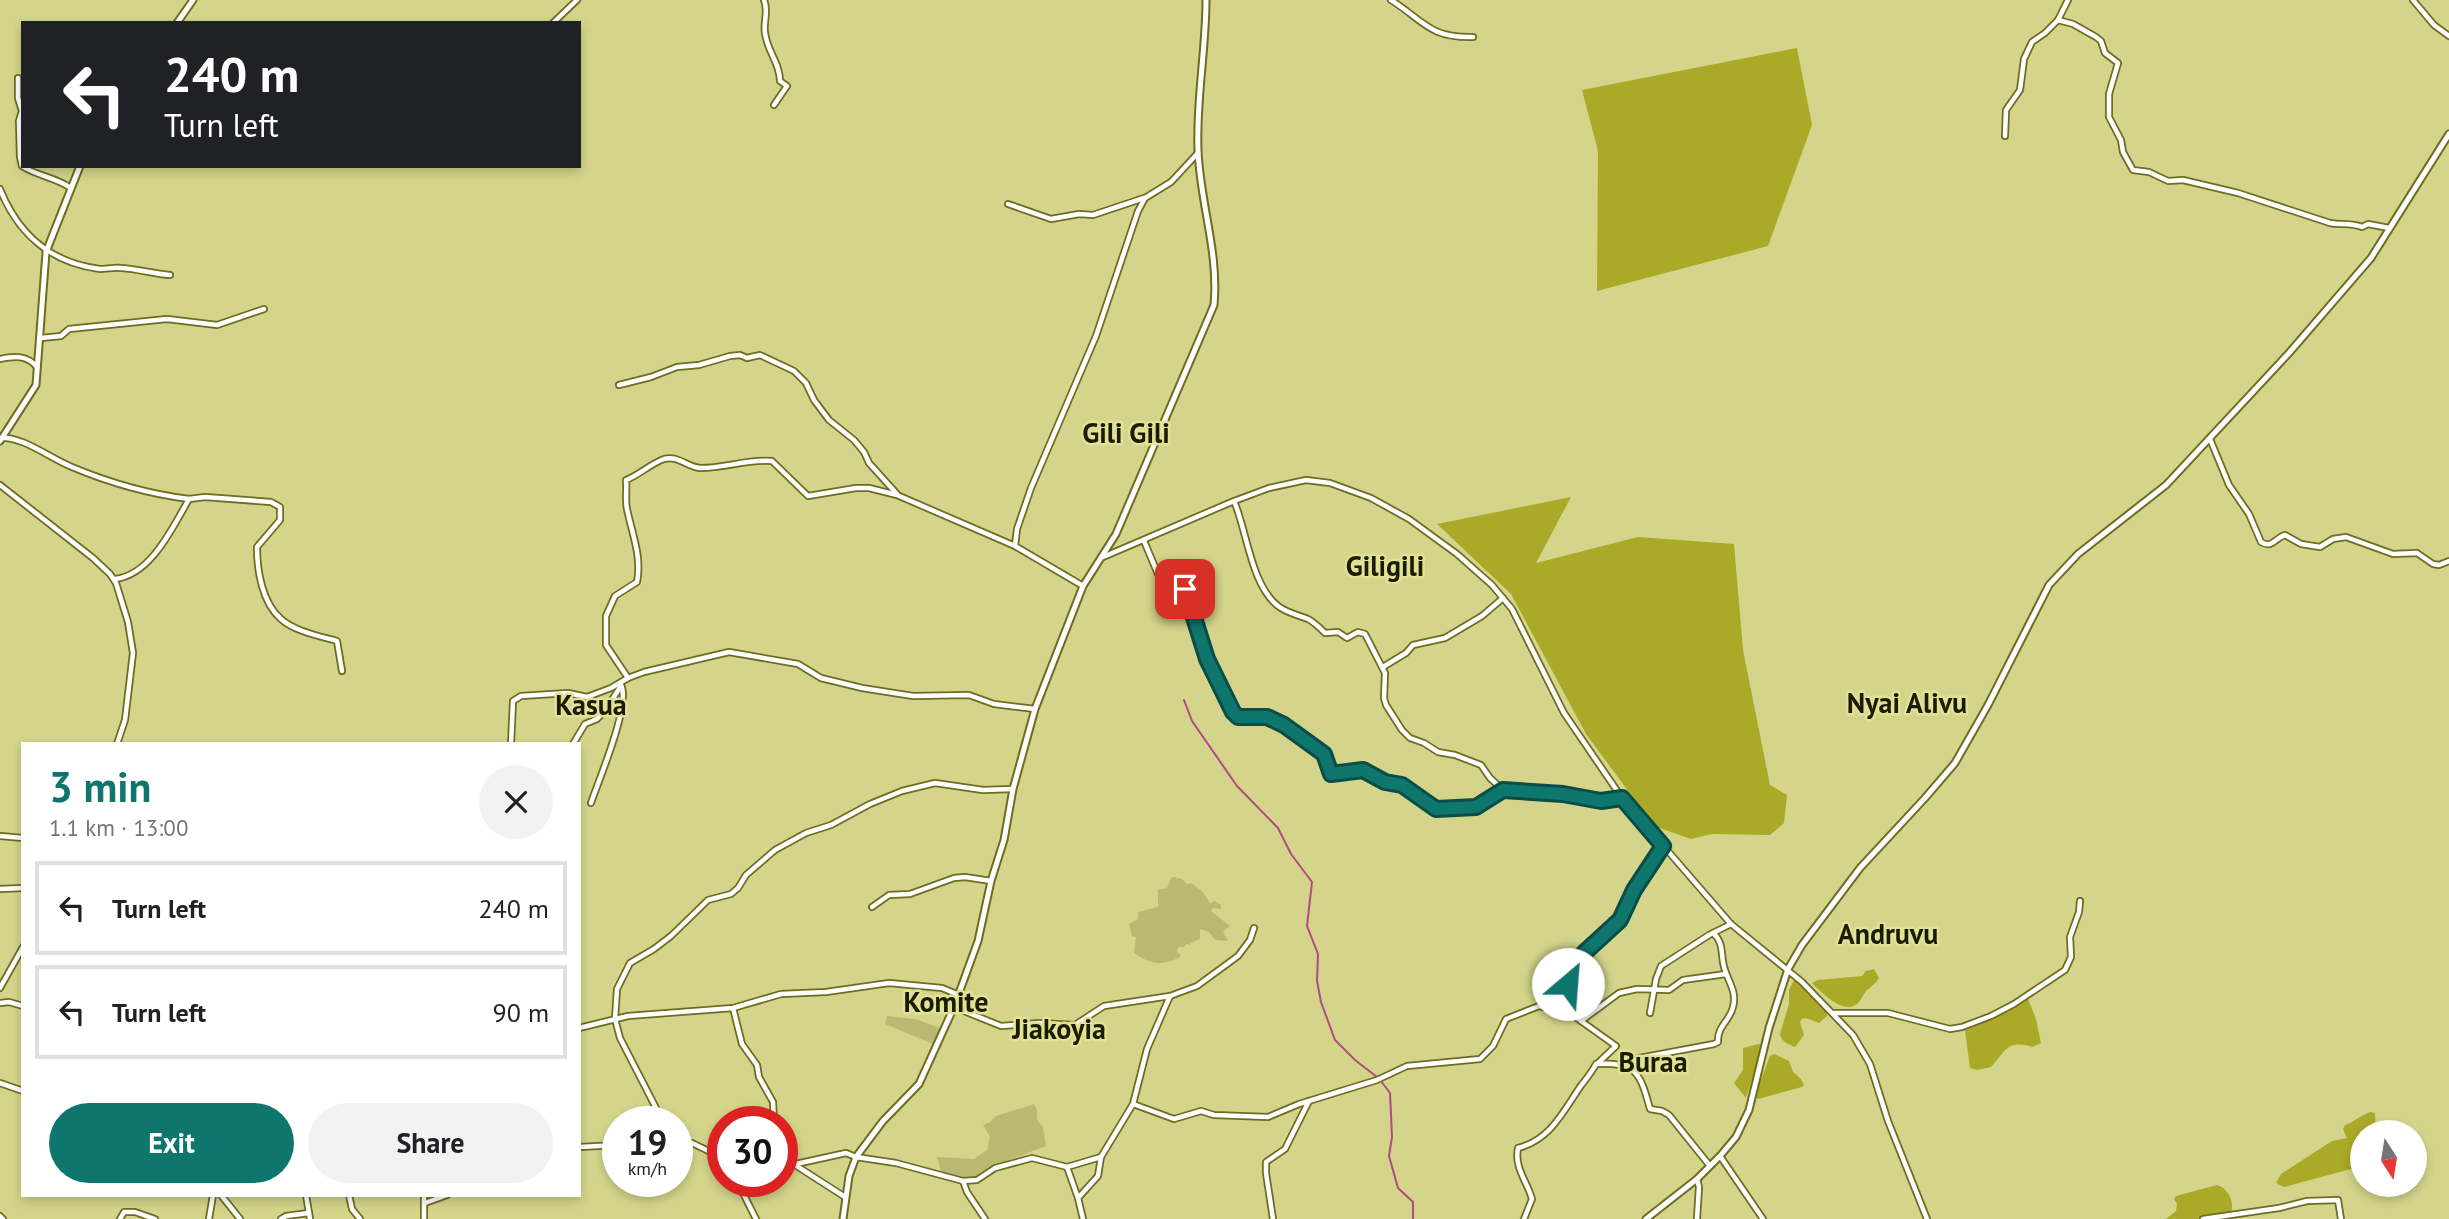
<!DOCTYPE html>
<meta charset="utf-8">
<style>
body{margin:0;font-family:"PT Sans",sans-serif;background:#f2f2f2;color:#202124;height:100vh;display:flex;flex-direction:column;font-size:26px;white-space:nowrap}
*{box-sizing:border-box;margin:0}
p{font-size:23px;color:#757577}
.icon{flex:none;width:38px;height:38px;fill:none;stroke:currentColor;stroke-width:2;stroke-linecap:round;stroke-linejoin:round}
.map{position:relative;flex:1;overflow:hidden}
.panel{position:absolute;left:21px;top:742px;width:560px;height:455px;display:flex;flex-direction:column;background:#fff;border-radius:0px;box-shadow:0 4px 10px #0003}
.panel>*{flex:none}
.hud{position:absolute;left:21px;top:21px;width:560px;height:147px;border-radius:0px;box-shadow:0 4px 10px #0003;background:#202124;color:#fff;overflow:hidden}
.needle{width:46px;rotate:168deg}
.buttons{position:absolute;left:2350px;top:1120px;display:grid;gap:14px}
.buttons a{display:grid;place-items:center;width:77px;height:77px;border-radius:50%;background:#fff;box-shadow:0 4px 10px #0003;font-size:35px}
.speed{position:absolute;left:602px;top:1106px;display:flex;gap:14px;font-size:35px;font-weight:700;text-align:center}
.speed>*{display:grid;place-content:center;width:91px;height:91px;border-radius:50%;background:#fff;box-shadow:0 4px 10px #0003;line-height:1}
.speed small{font-size:18px;font-weight:400}
.speed .limit{border:10px solid #d22;background:#fff;color:#111}
.pin{position:absolute;display:grid;place-items:center;width:60px;height:60px;color:#fff;margin:-30px;border-radius:14px;box-shadow:0 4px 10px #0006}
.me{position:absolute;width:77px;margin:-38px;rotate:27deg;stroke-linejoin:round;filter:drop-shadow(0 0 5px #0008)}
.turn{display:flex;align-items:center;gap:24px;height:147px;padding:0 28px;font-size:32px}
.turn .icon{width:91px;height:91px;stroke-width:2.5}
.turn b{display:block;font-size:49px;line-height:60px}
.round{display:grid;place-items:center;flex:none;width:74px;height:74px;border-radius:37px;background:#f2f2f2}
.overview{display:flex;align-items:center;justify-content:space-between;height:119px;padding:0 28px}
h1{font-size:42px;font-weight:700;line-height:52px;color:#0f766e}
.cta{display:flex;gap:14px;margin-top:auto;padding:14px 28px}
.cta a{flex:1;height:80px;border-radius:42px;background:#0f766e;color:#fff;font-size:28px;font-weight:700;line-height:80px;text-align:center}
.cta a+a{background:#f2f2f2;color:#202124}
ul{padding:0;list-style:none}
li{display:flex;align-items:center;gap:21px;height:94px;margin:0 14px 10px;padding:0 14px;border:4px solid #e0e0e0;border-radius:0px}
li div{flex:1}
li b{display:block;font-size:26px}
li em{font-style:normal}
.map>svg:first-child{display:block}
.green{fill:#b9b972}
.forest{fill:#aba928}
.lines{fill:none;stroke-linecap:round;stroke-linejoin:round}
.stream{stroke:#af4c82;stroke-width:2}
.minor-casing{stroke:#6d6c20;stroke-width:8}
.tertiary-casing{stroke:#6d6c20;stroke-width:9}
.minor{stroke:#fff;stroke-width:4.5}
.tertiary{stroke:#fff;stroke-width:5}
.route-casing{stroke:#0a4d48;stroke-width:18}
.route{stroke:#0f766e;stroke-width:12}
.labels{text-anchor:middle;dominant-baseline:central;stroke-width:5;stroke-linejoin:round;paint-order:stroke}
.quarter-label{font-size:28px;font-weight:bold;fill:#1c1c00;stroke:#e1e297}
</style>
<div class="map">
<svg width="2449" height="1219" viewBox="0 0 2449 1219">
<rect width="100%" height="100%" fill="#d4d58a"/>
<g class="green">
<path d="M 1174,877 L 1182,879 L 1187,884 L 1191,883 L 1202,891 L 1210,903 L 1215,901 L 1221,905 L 1221,909 L 1213,908 L 1211,911 L 1230,926 L 1223,931 L 1228,941 L 1215,940 L 1209,932 L 1200,929 L 1200,939 L 1191,943 L 1190,945 L 1186,944 L 1184,947 L 1178,947 L 1177,952 L 1180,954 L 1180,957 C 1162,967 1150,964 1134,953 L 1136,937 L 1132,936 L 1129,924 L 1138,919 L 1138,912 L 1158,907 L 1158,890 L 1167,888 L 1171,878 Z"/>
<polygon points="887,1016 915,1019 940,1028 933,1044 885,1024"/>
<path d="M 1034,1104 L 1037,1110 L 1037,1120 L 1043,1127 L 1046,1146 L 987,1168 L 985,1175 C 971,1182 955,1179 941,1171 L 937,1157 L 974,1159 L 987,1150 L 990,1137 L 983,1125 L 990,1122 L 996,1116 Z"/>
</g>
<g class="forest">
<polygon points="1797,48 1812,125 1768,246 1597,291 1598,151 1582,90"/>
<polygon points="1571,497 1536,563 1638,537 1734,544 1743,650 1770,785 1787,795 1784,823 1770,835 1712,834 1691,839 1654,826 1586,734 1511,594 1437,524"/>
<path d="M 1874,969 L 1879,978 C 1876,983 1872,986 1867,990 C 1863,994 1861,1001 1857,1004 C 1843,1015 1821,992 1812,983 L 1818,980 L 1862,976 L 1866,971 Z"/>
<path d="M 1797,979 L 1827,1012 L 1827,1016 L 1819,1023 L 1806,1018 L 1802,1019 L 1800,1022 L 1804,1035 L 1795,1047 C 1789,1045 1781,1041 1780,1034 L 1789,1004 L 1789,990 L 1794,980 Z"/>
<path d="M 2028,999 L 2036,1019 L 2041,1043 L 2032,1047 C 2007,1039 2005,1052 1991,1067 L 1977,1070 L 1970,1068 L 1965,1030 L 2007,1012 Z"/>
<polygon points="1759,1044 1763,1045 1746,1098 1734,1083 1743,1070 1743,1048"/>
<polygon points="1774,1054 1789,1061 1793,1072 1801,1079 1804,1085 1802,1087 1758,1099 1755,1096 1770,1056"/>
<path d="M 2371,1112 L 2375,1113 L 2376,1132 L 2362,1132 L 2362,1166 L 2284,1187 L 2276,1183 L 2281,1174 L 2332,1141 L 2347,1138 L 2343,1129 L 2345,1125 C 2355,1122 2360,1115 2371,1112 Z"/>
<path d="M 2217,1185 C 2228,1188 2235,1202 2231,1213 L 2209,1219 L 2166,1219 L 2176,1211 L 2177,1204 L 2174,1199 L 2176,1196 Z"/>
</g>
<g class="lines">
<g class="stream">
<polyline points="1184,700 1192,721 1237,786 1278,828 1291,854 1312,882 1307,926 1318,954 1317,981 1321,1002 1335,1040 1355,1060 1377,1077"/>
<polyline points="1381,1081 1390,1093 1392,1137 1389,1156 1398,1188 1413,1202 1413,1219"/>
</g>
<g class="minor-casing">
<g id="minor">
<path d="M 764,0 C 769,11 763,22 765,33 C 767,51 780,63 780,81 L 787,86 L 774,105"/>
<path d="M 1391,0 C 1424,21 1429,38 1473,37"/>
<polyline points="2413,0 2434,25 2449,36"/>
<path d="M 2058,20 L 2073,24 L 2096,37 L 2101,41 L 2105,53 L 2118,63 L 2109,94 L 2109,117 L 2121,140 L 2123,152 L 2133,170 L 2149,172 L 2168,181 L 2183,180 L 2238,193 L 2330,223 C 2341,225 2352,223 2362,227 L 2368,224 L 2389,228"/>
<polyline points="553,23 577,0"/>
<path d="M 18,78 L 18,98 L 22,111 L 19,121 L 20,157 L 22,166 C 37,176 55,177 71,188"/>
<polyline points="2005,136 2006,110 2020,90 2024,59 2032,42 2045,33 2058,20 2068,0"/>
<path d="M 0,189 C 18,234 51,263 100,269 C 107,269 114,267 122,268 C 138,269 154,274 170,275"/>
<polyline points="1008,204 1051,219 1079,214 1093,215 1144,198"/>
<polyline points="41,338 61,336 69,329 167,319 217,325 264,309"/>
<path d="M 0,359 C 15,356 27,355 37,367"/>
<polyline points="619,385 651,377 677,367 699,365 730,356 740,355 747,358 760,355 794,371 806,383 814,400 829,420 854,440 864,452 869,463 897,494"/>
<path d="M 2,438 C 22,436 53,460 72,467 C 110,483 149,494 189,499"/>
<path d="M 2210,439 L 2229,485 L 2249,514 L 2261,542 C 2272,549 2275,538 2285,535 L 2301,544 L 2320,547 L 2333,539 L 2346,537 L 2393,554 L 2417,553 L 2433,564 L 2439,565 L 2449,561"/>
<polyline points="0,485 93,558 110,574 116,583 128,622 133,653 125,720 117,744"/>
<path d="M 1234,501 C 1247,531 1251,585 1278,606 C 1287,613 1298,615 1308,619 C 1314,622 1320,628 1325,633 L 1338,632 L 1347,638 L 1358,632 L 1365,634 L 1385,673 L 1384,698 L 1386,705 L 1402,730 L 1410,738 L 1424,743 L 1438,752 L 1455,755 L 1481,765 L 1490,778 L 1503,790"/>
<path d="M 1144,541 L 1163,586 L 1181,584 L 1185,589 L 1207,659 L 1233,712 C 1244,723 1255,715 1269,718 C 1281,720 1316,744 1323,754 C 1328,760 1327,768 1331,774 L 1363,770 L 1385,782 L 1402,785 L 1436,809 L 1476,807 L 1503,790 L 1563,794 L 1601,801 L 1622,798"/>
<polyline points="1103,557 1234,501 1269,488 1306,480 1330,483 1371,498 1409,519 1457,554 1492,585 1512,609 1564,713 1622,798 1731,924 1802,982 1853,1035 1870,1064 1888,1121 1927,1219"/>
<path d="M 115,579 C 151,575 173,527 189,499 L 205,497 L 271,502 L 280,507 L 280,520 L 257,547 C 257,570 262,603 281,619 C 294,631 319,636 337,641 L 342,671"/>
<polyline points="1083,586 1015,546 1017,529 1031,488 1096,336 1138,211 1145,198 1171,182 1198,153"/>
<polyline points="1383,667 1406,653 1413,645 1445,638 1482,616 1503,598"/>
<path d="M 628,678 L 606,645 L 606,616 L 615,596 L 637,582 C 642,556 632,534 627,509 C 625,500 627,490 626,480 C 639,475 650,464 664,459 C 679,455 688,468 701,468 C 725,468 748,459 772,461 L 808,496 L 856,488 L 869,488 L 897,495 L 1015,546"/>
<polyline points="511,744 513,701 521,696 568,693 587,697 611,688 628,678 644,672 729,652 798,664 821,678 862,688 913,696 969,695 994,704 1035,709"/>
<polyline points="573,744 585,724 597,719 604,712 621,686"/>
<path d="M 591,803 C 599,779 631,705 621,685"/>
<polyline points="0,836 23,838"/>
<polyline points="0,889 23,888"/>
<polyline points="872,907 889,895 910,894 954,878 965,877 991,881"/>
<polyline points="0,988 23,947"/>
<polyline points="0,1003 9,1002 23,1006"/>
<polyline points="954,1007 1001,1026 1040,1023 1075,1025 1104,1006 1170,996 1197,986 1238,956 1250,940 1254,928"/>
<polyline points="733,1008 742,1044 757,1065 759,1077 773,1102 774,1122"/>
<polyline points="1569,1012 1581,1021 1619,993 1637,989 1669,990 1683,980 1726,974"/>
<polyline points="1650,1013 1656,979 1661,966 1709,935 1731,924"/>
<polyline points="1834,1013 1888,1013 1950,1029 1962,1027 1991,1016 2014,1004 2065,970 2071,957 2070,937 2079,912 2080,901"/>
<polyline points="1581,1021 1616,1046 1597,1064"/>
<polyline points="579,1028 628,1016 733,1008 781,994 826,992 889,983 942,988 959,995"/>
<path d="M 1629,1067 L 1634,1059 L 1714,1044 L 1718,1042 C 1717,1026 1730,1021 1733,1007 C 1737,992 1729,983 1725,970 C 1720,957 1725,943 1713,933"/>
<polyline points="0,1083 23,1091"/>
<polyline points="1133,1104 1174,1119 1201,1111 1214,1115 1268,1117 1299,1104 1377,1080 1407,1066 1480,1059 1493,1046 1506,1019 1539,1006 1569,1012 1571,1005 1568,984 1578,962 1588,948 1620,920 1634,890 1663,846"/>
<polyline points="659,1122 656,1108 620,1038 615,1019 617,989 630,963 654,949 671,936 708,900 731,894 738,888 746,875 775,850 806,833 831,825 870,804 902,791 935,783 983,790 1013,789"/>
<polyline points="677,1143 692,1143 723,1158"/>
<polyline points="579,1147 618,1145"/>
<polyline points="782,1151 792,1163 845,1197"/>
<polyline points="1720,1156 1763,1219"/>
<polyline points="782,1167 846,1153 856,1157 896,1163 963,1181 977,1180 995,1168 1032,1158 1067,1167 1101,1157 1133,1104 1147,1049 1170,996"/>
<polyline points="1067,1167 1078,1198"/>
<polyline points="1697,1179 1699,1187 1697,1219"/>
<polyline points="737,1181 756,1219"/>
<polyline points="963,1181 967,1192 985,1219"/>
<polyline points="221,1195 240,1219"/>
<polyline points="306,1195 310,1219"/>
<polyline points="349,1195 352,1209 360,1219"/>
<polyline points="424,1195 424,1219"/>
<polyline points="425,1203 447,1195"/>
<polyline points="0,1216 3,1219"/>
<polyline points="120,1219 124,1212 135,1212 155,1219"/>
<polyline points="209,1219 213,1195"/>
<polyline points="281,1219 286,1216 309,1213"/>
<polyline points="1083,1219 1078,1198 1098,1176 1101,1157"/>
<polyline points="1273,1219 1266,1173 1266,1162 1285,1149 1309,1101"/>
<path d="M 1524,1219 L 1532,1199 C 1527,1181 1514,1168 1518,1148 C 1550,1140 1563,1112 1580,1087 C 1586,1079 1592,1072 1596,1064 C 1636,1062 1640,1072 1650,1109 L 1662,1111 L 1669,1115 L 1710,1166"/>
<polyline points="2203,1219 2279,1208 2307,1201 2338,1200 2341,1219"/>
</g>
</g>
<g class="tertiary-casing">
<g id="tertiary">
<polyline points="177,23 193,0"/>
<polyline points="0,441 36,385 46,252 80,166"/>
<path d="M 843,1219 L 849,1176 L 856,1157 L 883,1121 L 919,1084 L 954,1007 L 978,941 L 991,881 L 1004,840 L 1013,789 L 1035,709 L 1083,586 L 1116,534 L 1214,305 C 1219,252 1200,203 1198,150 C 1196,100 1206,50 1206,0"/>
<polyline points="1646,1219 1697,1179 1720,1156 1736,1137 1749,1110 1769,1028 1788,969 1802,945 1860,868 1925,798 1955,763 1988,705 2049,585 2078,554 2166,485 2289,353 2371,258 2449,134"/>
</g>
</g>
<use href="#minor" class="minor"/>
<use href="#tertiary" class="tertiary"/>
</g>
<g class="lines">
<g class="route-casing">
<polyline id="route" points="1185,589 1207,659 1233,712 1238,717 1267,717 1284,725 1324,754 1331,774 1363,770 1385,782 1402,785 1436,809 1476,807 1503,790 1563,794 1601,801 1622,798 1663,846 1634,890 1620,920 1584,953 1568,984"/>
</g>
<use href="#route" class="route"/>
</g>
<g class="labels">
<g class="quarter-label">
<text x="1126" y="432">Gili Gili</text>
<text x="1385" y="565">Giligili</text>
<text x="1907" y="702">Nyai Alivu</text>
<text x="591" y="704">Kasua</text>
<text x="1888" y="933">Andruvu</text>
<text x="946" y="1001">Komite</text>
<text x="1059" y="1028">Jiakoyia</text>
<text x="1653" y="1061">Buraa</text>
</g>
</g>
</svg>
<div class="buttons">
<a><svg class="needle" viewBox="-14 -14 28 28"><path d="M0-13l5 13h-10z" fill="#e53935"/><path d="M0 13l5-13h-10z" fill="#757577"/></svg></a>
</div>
<div class="speed"><div>19<small>km/h</small></div><div class="limit">30</div></div>
<div class="pin" style="left:1185px;top:589px;background:#d93025"><svg class="icon" aria-label="arrive" viewBox="0 0 24 24"><path d="M6 21V4h12l-3 4 3 4H6"/></svg></div>
<svg class="me" style="left:1568px;top:984px" viewBox="-20 -20 40 40"><circle r="19" fill="#fff"/><path d="M0-13L10 11 0 6-10 11z" fill="#0f766e"/></svg>
<div class="hud">
<div class="turn"><svg class="icon" aria-label="left" viewBox="0 0 24 24"><path d="M17 20v-9H6M10 6l-5 5 5 5"/></svg><div><b>240 m</b>Turn left</div></div>
</div>
<section class="panel">
<div class="overview"><div><h1>3 min</h1><p>1.1 km · 13:00</p></div><a class="round"><svg class="icon" aria-label="close" viewBox="0 0 24 24"><path d="M6 6l12 12M18 6L6 18"/></svg></a></div>
<ul>
<li><svg class="icon" aria-label="left" viewBox="0 0 24 24"><path d="M17 20v-9H6M10 6l-5 5 5 5"/></svg><div><b>Turn left</b></div><em>240 m</em></li>
<li><svg class="icon" aria-label="left" viewBox="0 0 24 24"><path d="M17 20v-9H6M10 6l-5 5 5 5"/></svg><div><b>Turn left</b></div><em>90 m</em></li>
</ul>
<div class="cta"><a>Exit</a><a>Share</a></div>
</section>
</div>
